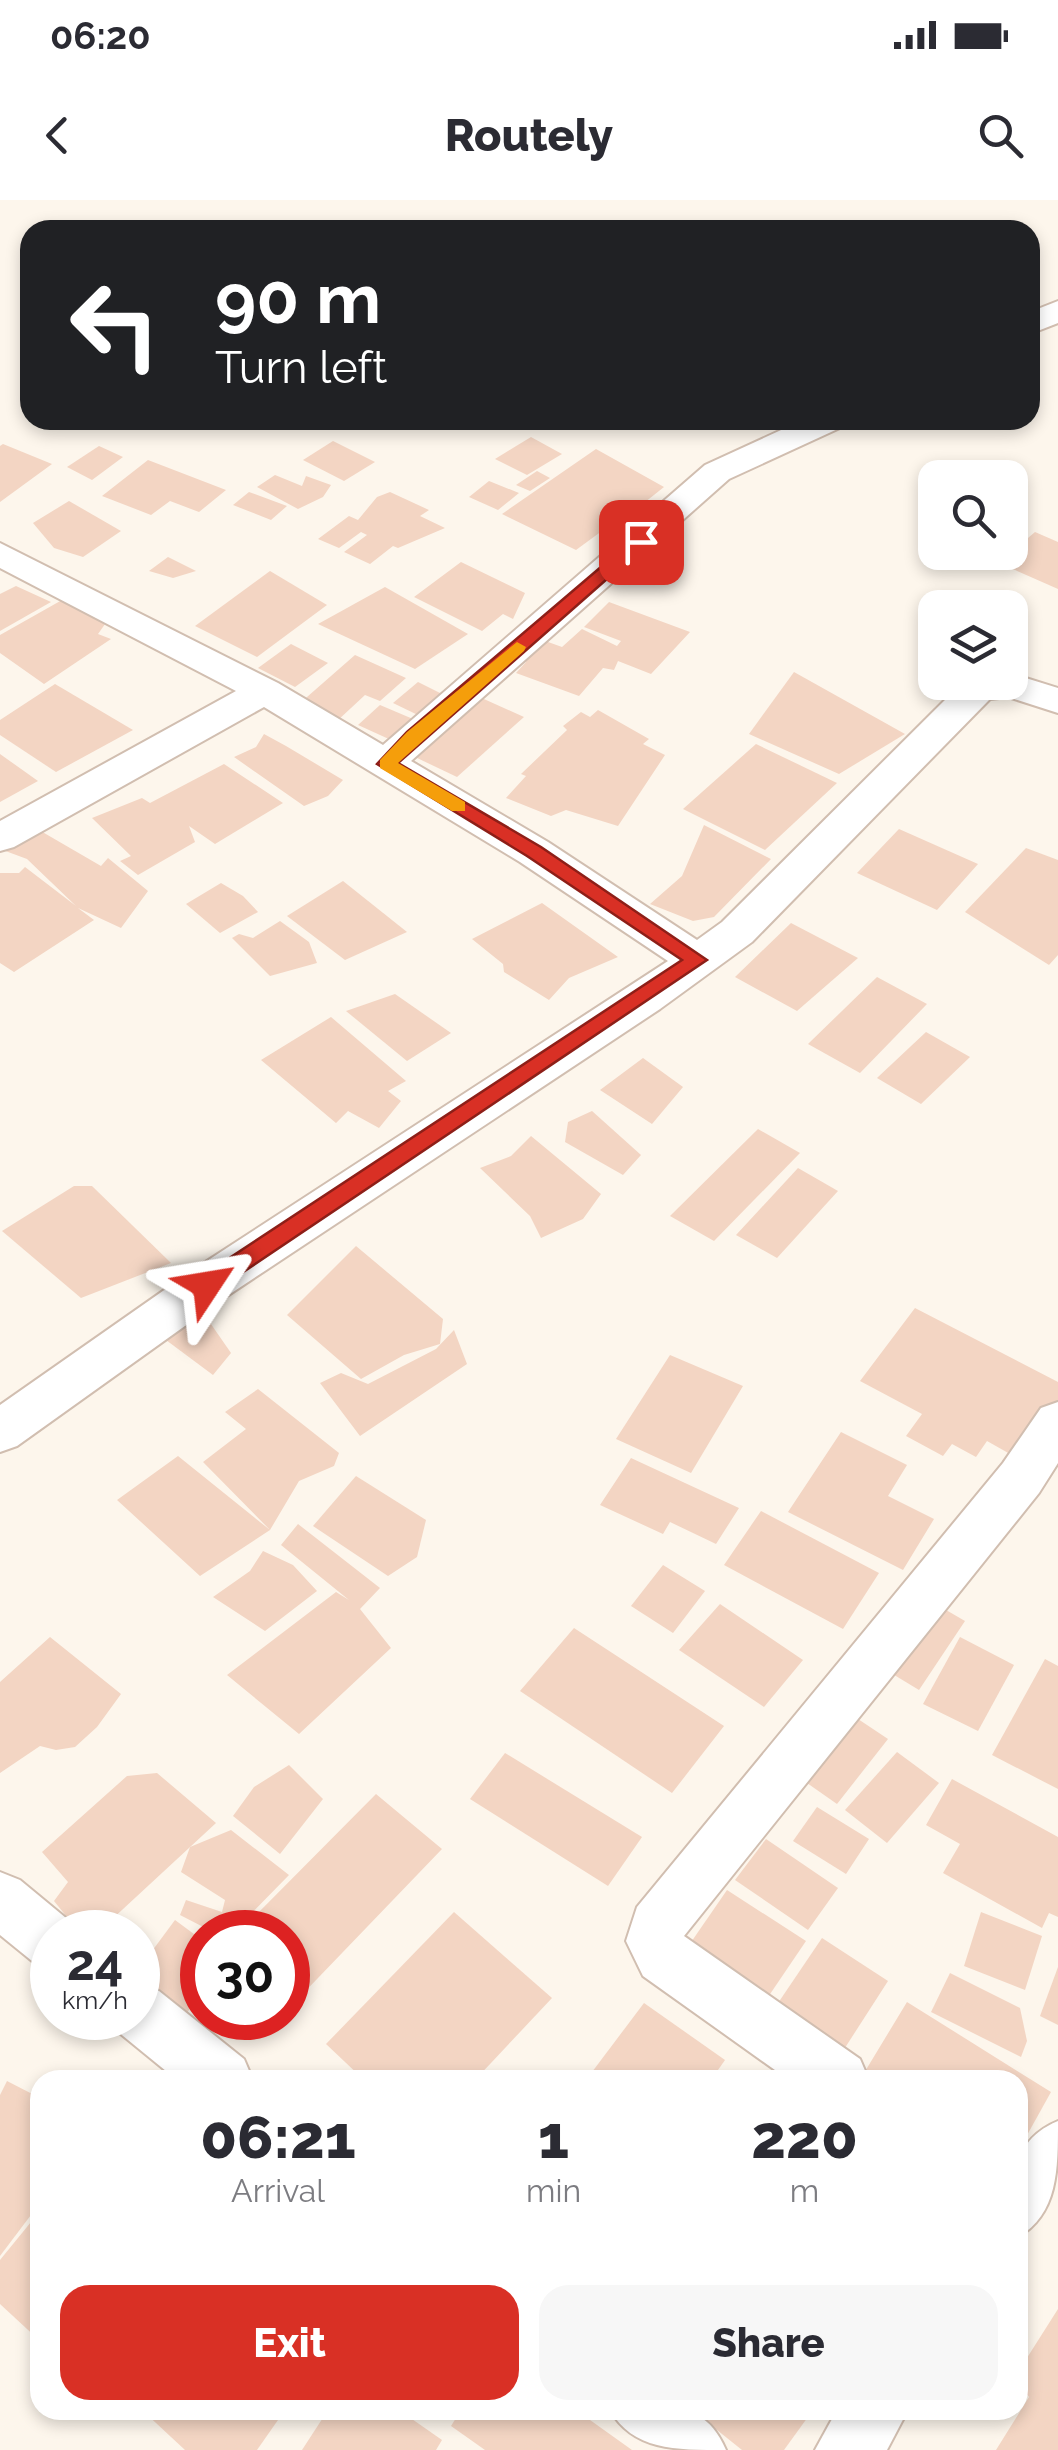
<!DOCTYPE html>
<style>
body{margin:0;font-family:Raleway,sans-serif;background:#f7f7f7;color:#2b2b33;height:100vh;display:flex;flex-direction:column;font-size:38px;white-space:nowrap}
*{box-sizing:border-box;margin:0}
p{font-size:32px;color:#7c7c81}
.icon{flex:none;width:55px;height:55px;fill:none;stroke:currentColor;stroke-width:2;stroke-linecap:round;stroke-linejoin:round}
.map{position:relative;flex:1;overflow:hidden}
.panel{position:absolute;left:30px;top:1870px;width:998px;height:350px;display:flex;flex-direction:column;background:#fff;border-radius:30px;box-shadow:0 5px 15px #0003}
.panel>*{flex:none}
.hud{position:absolute;left:20px;top:20px;width:1020px;height:210px;border-radius:30px;box-shadow:0 5px 15px #0003;background:#202124;color:#fff;overflow:hidden}
.fabs{position:absolute;left:918px;top:260px;display:grid;gap:20px}
.fabs a{display:grid;place-items:center;width:110px;height:110px;border-radius:20px;background:#fff;box-shadow:0 5px 15px #0003;font-size:50px}
.speed{position:absolute;left:30px;top:1710px;display:flex;gap:20px;font-size:50px;font-weight:700;text-align:center}
.speed>*{display:grid;place-content:center;width:130px;height:130px;border-radius:50%;background:#fff;box-shadow:0 5px 15px #0003;line-height:1}
.speed small{font-size:25px;font-weight:400}
.speed .limit{border:15px solid #d22;background:#fff;color:#111}
.pin{position:absolute;display:grid;place-items:center;width:85px;height:85px;color:#fff;margin:-42px;border-radius:20px;box-shadow:0 5px 15px #0006}
.me{position:absolute;width:110px;margin:-55px;rotate:57deg;stroke-linejoin:round;filter:drop-shadow(0 0 8px #0008)}
.turn{display:flex;align-items:center;gap:35px;height:210px;padding:0 30px;font-size:45px}
.turn .icon{width:130px;height:130px;stroke-width:2.5}
.turn b{display:block;font-size:70px;line-height:85px}
.eta{display:flex;justify-content:space-evenly;align-items:center;height:170px;text-align:center}
.eta b{font-size:60px;font-weight:800;line-height:70px}
.action{display:flex;gap:20px;margin-top:auto;padding:20px 30px}
.action a{flex:1;height:115px;border-radius:30px;background:#d93025;color:#fff;font-size:40px;font-weight:800;line-height:115px;text-align:center}
.action a+a{background:#f7f7f7;color:#2b2b33}
.status{display:flex;justify-content:space-between;align-items:center;height:70px;padding:0 50px;background:#fff;direction:ltr}
.status svg{height:28px;fill:currentColor}
header{display:flex;justify-content:space-between;align-items:center;height:130px;padding:0 30px;background:#fff;font-size:45px;font-weight:800}
.map>svg:first-child{display:block}
.building{fill:#f3d5c3}
.lines{fill:none;stroke-linecap:round;stroke-linejoin:round}
.street-casing{stroke:#d1beb0;stroke-width:4}
.street{fill:#fff;fill-rule:evenodd}
.route{fill:#d93025;stroke:#8d1f18;stroke-width:2.5}
.slow{fill:#f59e0b}
</style>
<div class="status"><b>06:20</b><svg viewBox="0 0 49 12"><path d="M0 12V9h3v3zM5 12V6h3v6zM10 12V3h3v9zM15 12V0h3v12zM26 1h20v11H26zM47 4h2v5h-2z"/></svg></div>
<header><svg class="icon" aria-label="back" viewBox="0 0 24 24"><path d="M15 5l-7 7 7 7"/></svg>Routely<svg class="icon" aria-label="search" viewBox="0 0 24 24"><circle cx="10" cy="10" r="6"/><path d="M15 15l6 6"/></svg></header>
<div class="map">
<svg width="1058" height="2250" viewBox="0 0 1058 2250">
<rect width="100%" height="100%" fill="#fdf6ec"/>
<g class="building">
<polygon points="531,237 562,254 527,275 495,259"/>
<polygon points="333,241 375,262 344,281 303,260"/>
<polygon points="3,244 52,264 0,302 0,246"/>
<polygon points="99,246 123,257 92,280 67,267"/>
<polygon points="596,249 664,287 610,330 606,328 576,350 502,314"/>
<polygon points="148,260 226,290 199,312 170,301 151,315 102,296"/>
<polygon points="537,271 550,278 530,291 516,285"/>
<polygon points="275,275 302,286 306,276 331,285 323,297 298,309 257,287"/>
<polygon points="489,281 519,293 498,310 469,297"/>
<polygon points="249,292 287,306 271,320 233,305"/>
<polygon points="390,292 429,310 420,316 445,328 398,348 393,346 370,364 344,352 367,335 361,332 339,348 318,339 349,316 358,320 377,297"/>
<polygon points="69,301 121,331 83,357 54,348 33,323"/>
<polygon points="1035,332 1058,342 1058,389 999,363"/>
<polygon points="168,357 196,371 173,378 149,371"/>
<polygon points="461,362 525,393 513,419 503,414 482,431 414,397"/>
<polygon points="270,371 327,405 257,457 195,426"/>
<polygon points="16,386 51,402 0,431 0,394"/>
<polygon points="385,387 468,434 415,469 318,424"/>
<polygon points="62,400 110,417 98,434 111,439 44,484 0,453 0,435"/>
<polygon points="609,402 690,432 651,474 618,461 614,470 603,468 579,496 516,473 526,462 521,456 537,438 562,447 582,429 617,446 621,441 584,427"/>
<polygon points="291,444 328,463 295,487 258,468"/>
<polygon points="355,455 406,478 380,501 365,495 337,521 299,504"/>
<polygon points="794,472 905,534 839,574 749,534"/>
<polygon points="418,482 448,497 424,518 393,503"/>
<polygon points="55,484 133,530 56,572 0,535 0,520"/>
<polygon points="475,495 524,517 457,577 415,557"/>
<polygon points="380,505 413,519 391,540 358,525"/>
<polygon points="598,510 649,539 643,544 665,555 618,626 566,610 551,616 506,598 526,576 521,574 567,530 563,526 581,512 590,517"/>
<polygon points="264,534 286,546 343,580 328,596 304,606 234,557 256,547"/>
<polygon points="756,544 837,583 765,650 683,609"/>
<polygon points="0,554 38,581 0,602"/>
<polygon points="224,564 283,603 215,644 189,626 195,642 138,675 120,661 131,656 92,618 142,598 150,603"/>
<polygon points="704,625 771,659 714,717 693,721 650,704 682,676"/>
<polygon points="899,629 978,664 937,710 857,673"/>
<polygon points="39,630 101,666 108,658 148,691 121,728 78,708 94,720 14,772 0,763 0,673 19,673 25,667 76,706 27,659 0,649"/>
<polygon points="1026,648 1058,660 1058,755 1049,765 965,712"/>
<polygon points="343,681 407,732 345,760 287,716"/>
<polygon points="221,683 243,696 258,712 220,733 186,704"/>
<polygon points="542,703 618,757 569,778 549,800 504,772 503,764 472,739"/>
<polygon points="280,721 309,742 317,763 270,776 232,738 239,734 253,738"/>
<polygon points="791,723 858,758 797,811 735,777"/>
<polygon points="877,777 927,804 860,873 808,844"/>
<polygon points="395,794 451,833 407,861 346,811"/>
<polygon points="331,817 406,881 388,891 401,901 379,928 348,911 336,923 261,860"/>
<polygon points="926,832 970,857 921,904 877,878"/>
<polygon points="643,858 683,887 652,924 600,890"/>
<polygon points="592,911 641,955 623,975 565,942 568,922"/>
<polygon points="758,929 800,953 714,1041 670,1016"/>
<polygon points="531,936 601,994 583,1019 541,1038 530,1016 480,968 511,956"/>
<polygon points="798,968 838,991 777,1058 736,1035"/>
<polygon points="74,986 92,986 171,1063 81,1098 2,1031"/>
<polygon points="356,1046 443,1119 440,1144 404,1155 361,1179 287,1115"/>
<polygon points="915,1108 1058,1182 1058,1212 1024,1262 987,1241 976,1257 952,1244 943,1256 906,1236 922,1214 860,1181"/>
<polygon points="204,1114 231,1153 213,1175 166,1140"/>
<polygon points="454,1130 467,1164 360,1236 320,1183 341,1173 368,1184 436,1149"/>
<polygon points="670,1155 743,1186 691,1273 616,1239"/>
<polygon points="258,1189 339,1253 334,1266 299,1281 270,1330 200,1376 117,1300 178,1256 270,1330 203,1262 246,1229 225,1212"/>
<polygon points="841,1232 907,1265 888,1296 934,1319 903,1370 788,1312"/>
<polygon points="631,1258 739,1308 716,1344 670,1322 663,1334 600,1305"/>
<polygon points="356,1276 426,1320 417,1357 388,1376 313,1326"/>
<polygon points="761,1311 879,1373 843,1429 724,1365"/>
<polygon points="298,1324 380,1388 360,1409 391,1448 299,1534 227,1475 336,1392 349,1400 281,1345"/>
<polygon points="263,1351 293,1365 317,1391 265,1431 213,1397 250,1371"/>
<polygon points="663,1365 705,1391 673,1433 631,1406"/>
<polygon points="934,1403 965,1421 919,1490 886,1470"/>
<polygon points="720,1404 803,1460 764,1507 679,1450"/>
<polygon points="574,1428 724,1526 672,1593 520,1491"/>
<polygon points="50,1437 121,1494 97,1527 75,1547 56,1550 40,1546 0,1573 0,1482"/>
<polygon points="960,1437 1014,1465 978,1531 923,1504"/>
<polygon points="1045,1459 1058,1466 1058,1589 992,1555"/>
<polygon points="858,1519 888,1539 837,1604 807,1583"/>
<polygon points="897,1552 939,1583 887,1643 845,1610"/>
<polygon points="505,1553 642,1637 608,1686 470,1599"/>
<polygon points="289,1565 323,1599 280,1654 233,1616 254,1587"/>
<polygon points="157,1573 216,1623 109,1722 86,1727 67,1717 54,1701 68,1682 42,1652 127,1576"/>
<polygon points="952,1579 1058,1637 1058,1717 1049,1713 1042,1728 943,1673 960,1644 926,1625"/>
<polygon points="376,1594 442,1649 293,1804 288,1798 288,1732 239,1732"/>
<polygon points="817,1607 869,1639 846,1674 793,1641"/>
<polygon points="231,1630 289,1675 233,1732 213,1732 180,1715 186,1700 222,1712 225,1700 181,1672 190,1647"/>
<polygon points="766,1639 838,1688 808,1730 735,1680"/>
<polygon points="727,1690 806,1741 764,1803 685,1751"/>
<polygon points="454,1712 552,1798 475,1880 364,1880 326,1844"/>
<polygon points="981,1712 1042,1736 1025,1790 964,1766"/>
<polygon points="175,1720 202,1740 202,1791 178,1826 138,1794 138,1770"/>
<polygon points="822,1738 888,1781 841,1854 774,1809"/>
<polygon points="1058,1767 1058,1825 1040,1816"/>
<polygon points="950,1773 1020,1808 1027,1841 1021,1857 931,1812"/>
<polygon points="907,1802 1051,1892 1021,1946 1018,1944 1018,1880 861,1878"/>
<polygon points="644,1803 725,1860 711,1880 586,1880"/>
<polygon points="7,1881 40,1898 40,2003 0,2056 0,1895"/>
<polygon points="40,2011 40,2141 0,2104 0,2060"/>
<polygon points="1058,2109 1058,2250 996,2250 1029,2197 1018,2183 1018,2172"/>
<polygon points="142,2210 285,2210 257,2250 185,2250"/>
<polygon points="328,2210 399,2210 442,2240 436,2250 302,2250"/>
<polygon points="461,2210 576,2210 632,2250 485,2250 451,2226"/>
<polygon points="692,2210 813,2210 784,2250 742,2250"/>
</g>
<g class="lines">
<g class="street-casing">
<g id="street">
<polygon points="1058,101 1058,123 1030,134 1030,112"/>
<polygon points="803,220 847,220 842,227 729,279 411,561 548,642 697,740 722,722 963,482 1010,482 1010,473 1058,488 1058,513 1008,497 990,499 752,742 660,809 224,1098 17,1246 0,1252 0,1205 190,1072 668,761 520,662 264,507 14,647 0,651 0,621 236,491 0,368 0,343 278,483 383,545 705,265"/>
<polygon points="1058,1202 1058,1263 1039,1293 684,1736 860,1859 869,1880 789,1880 643,1776 626,1741 637,1707 1003,1263 1041,1208"/>
<polygon points="0,1672 20,1680 72,1723 76,1732 52,1732 52,1769 32,1761 0,1735"/>
<polygon points="138,1783 159,1791 244,1859 253,1880 177,1880 117,1831 112,1818 138,1818"/>
<path d="M 1058,1921 C 1058,1970 1058,2014 1018,2037 C 1015,1988 1005,1943 1058,1921 Z"/>
<path d="M 610,2210 C 662,2210 702,2194 726,2250 C 674,2250 633,2250 610,2210 Z"/>
<polygon points="837,2210 908,2210 887,2250 815,2250"/>
</g>
</g>
<use href="#street" class="street"/>
</g>
<polygon class="route" points="635,338 649,342 398,563 541,647 707,760 215,1091 199,1091 196,1085 199,1078 682,760 527,656 377,564 407,532"/>
<polygon class="slow" points="517,442 526,447 524,451 398,563 465,602 465,611 452,611 380,568 380,560 407,532"/>
</svg>
<div class="fabs">
<a><svg class="icon" aria-label="search" viewBox="0 0 24 24"><circle cx="10" cy="10" r="6"/><path d="M15 15l6 6"/></svg></a>
<a><svg class="icon" aria-label="layers" viewBox="0 0 24 24"><path d="M12 4l9 5-9 5-9-5zM3 14l9 5 9-5"/></svg></a>
</div>
<div class="speed"><div>24<small>km/h</small></div><div class="limit">30</div></div>
<div class="pin" style="left:641px;top:342px;background:#d93025"><svg class="icon" aria-label="arrive" viewBox="0 0 24 24"><path d="M6 21V4h12l-3 4 3 4H6"/></svg></div>
<svg class="me" style="left:207px;top:1085px" viewBox="-20 -20 40 40"><path d="M0-17L14 15 0 8-14 15z" fill="#d93025" stroke="#fff" stroke-width="4"/></svg>
<div class="hud">
<div class="turn"><svg class="icon" aria-label="left" viewBox="0 0 24 24"><path d="M17 20v-9H6M10 6l-5 5 5 5"/></svg><div><b>90 m</b>Turn left</div></div>
</div>
<section class="panel">
<div class="eta">
<div><b>06:21</b><p>Arrival</p></div>
<div><b>1</b><p>min</p></div>
<div><b>220</b><p>m</p></div>
</div>
<div class="action"><a>Exit</a><a>Share</a></div>
</section>
</div>
